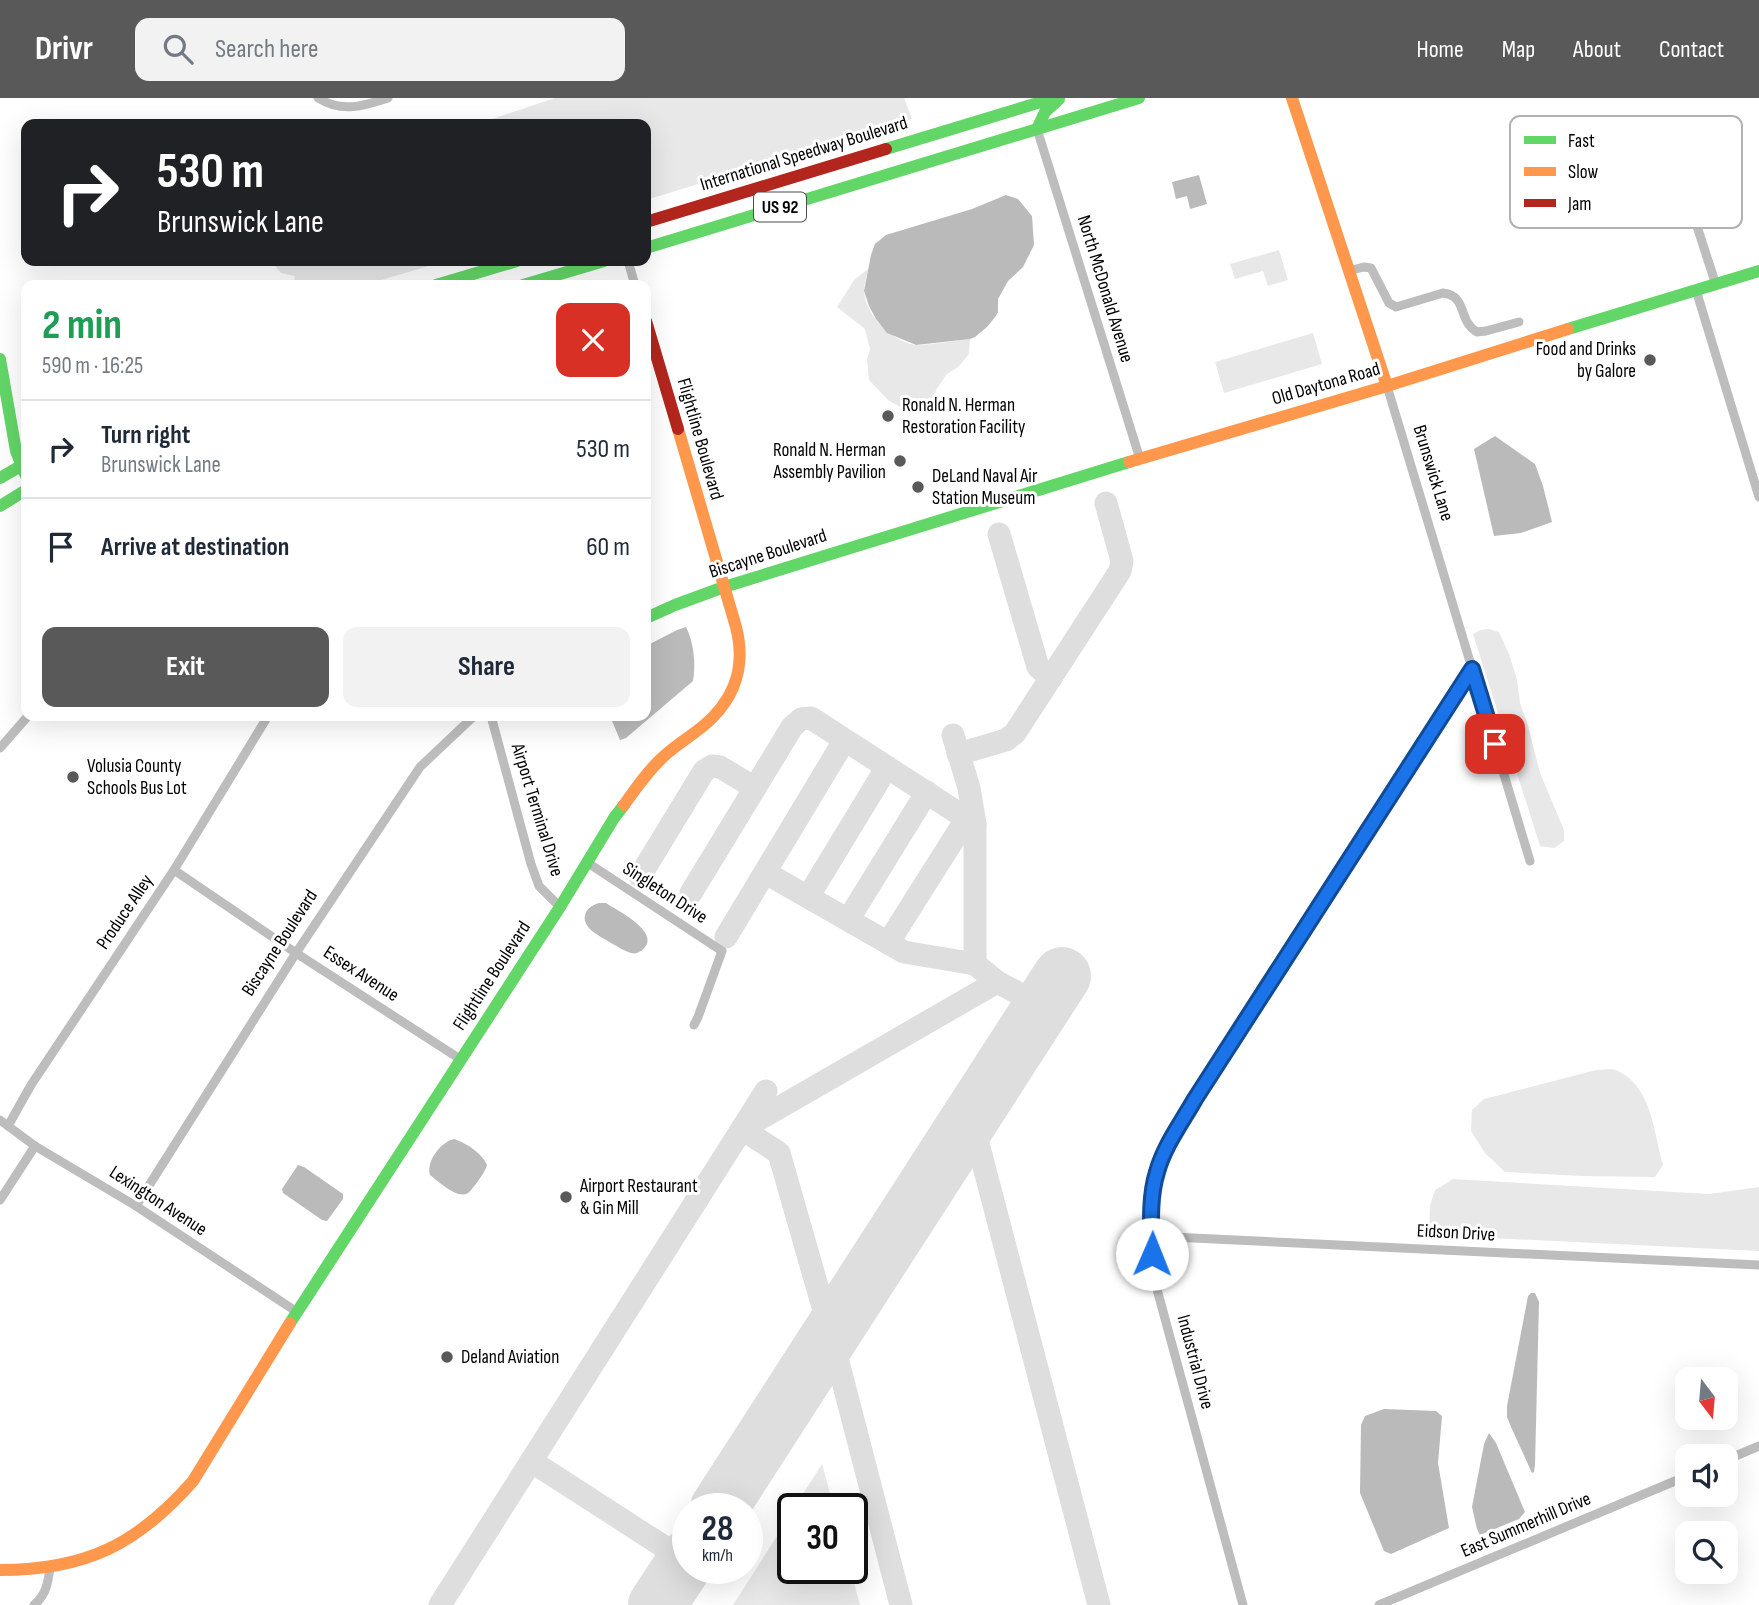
<!DOCTYPE html>
<meta charset="utf-8">
<style>
body{margin:0;font-family:"Sofia Sans Condensed",sans-serif;background:#f2f2f3;color:#1f2937;height:100vh;display:flex;flex-direction:column;font-size:26px;white-space:nowrap}
*{box-sizing:border-box;margin:0}
p{font-size:23px;color:#747a83}
.icon{flex:none;width:38px;height:38px;fill:none;stroke:currentColor;stroke-width:2;stroke-linecap:round;stroke-linejoin:round}
.map{position:relative;flex:1;overflow:hidden}
.side{position:absolute;left:21px;top:182px;width:630px;height:441px;display:flex;flex-direction:column;background:#fff;border-radius:14px;box-shadow:0 7px 28px #0002}
.side>*{flex:none}
.guide{position:absolute;left:21px;top:21px;width:630px;height:147px;border-radius:14px;box-shadow:0 7px 28px #0002;background:#202124;color:#fff;overflow:hidden}
.needle{width:46px;rotate:164deg}
.buttons{position:absolute;left:1675px;top:1269px;display:grid;gap:14px}
.buttons a{display:grid;place-items:center;width:63px;height:63px;border-radius:14px;background:#fff;box-shadow:0 7px 28px #0002;font-size:35px}
.speed{position:absolute;left:672px;top:1395px;display:flex;gap:14px;font-size:35px;font-weight:700;text-align:center}
.speed>*{display:grid;place-content:center;width:91px;height:91px;border-radius:50%;background:#fff;box-shadow:0 7px 28px #0002;line-height:1}
.speed small{font-size:18px;font-weight:400}
.speed .limit{border:4px solid #111;border-radius:10px;background:#fff;color:#111}
.pin{position:absolute;display:grid;place-items:center;width:60px;height:60px;color:#fff;margin:-30px;border-radius:14px;box-shadow:0 4px 10px #0006}
.me{position:absolute;width:77px;margin:-38px;rotate:1deg;stroke-linejoin:round;filter:drop-shadow(0 0 5px #0008)}
.turn{display:flex;align-items:center;gap:24px;height:147px;padding:0 21px;font-size:32px}
.turn .icon{width:91px;height:91px;stroke-width:2.5}
.turn b{display:block;font-size:49px;line-height:60px}
.round{display:grid;place-items:center;flex:none;width:74px;height:74px;border-radius:14px;background:#f2f2f3}
.summary{display:flex;align-items:center;justify-content:space-between;height:119px;padding:0 21px}
h1{font-size:42px;font-weight:700;line-height:52px;color:#1e9e55}
.button{display:flex;gap:14px;margin-top:auto;padding:14px 21px}
.button a{flex:1;height:80px;border-radius:14px;background:#595959;color:#fff;font-size:28px;font-weight:700;line-height:80px;text-align:center}
.button a+a{background:#f2f2f3;color:#1f2937}
ul{padding:0;list-style:none}
li{display:flex;align-items:center;gap:21px;height:98px;padding:0 21px;border-top:2px solid #e0e1e3}
li div{flex:1}
li b{display:block;font-size:26px}
li em{font-style:normal}
header{display:flex;align-items:center;gap:42px;box-sizing:border-box;height:98px;padding:0 35px;background:#595959;color:#fff}
header strong{font-size:33px}
nav{display:flex;gap:38px;margin-inline-start:auto;font-size:24px}
.search{width:490px;height:63px;background:#f2f2f3;display:flex;align-items:center;gap:18px;box-sizing:border-box;padding:0 24px;border-radius:14px;color:#747a83;font-size:26px}
.map>svg:first-child{display:block}
.green{fill:#e8e8e8}
.water{fill:#bababa}
.lines{fill:none;stroke-linecap:round;stroke-linejoin:round}
.taxiway{stroke:#dedede;stroke-width:23}
.runway{stroke:#dedede;stroke-width:58}
.street{stroke:#bdbdbd;stroke-width:9}
.fast{stroke:#63d668;stroke-width:12}
.slow{stroke:#ff974d;stroke-width:12}
.jam{stroke:#b3261e;stroke-width:12}
.route-casing{stroke:#114b97;stroke-width:18}
.route{stroke:#1a73e8;stroke-width:12}
.poi-dot{fill:#595959;stroke:#fff;stroke-width:2.5}
.labels{text-anchor:middle;dominant-baseline:central;stroke-width:6;stroke-linejoin:round;paint-order:stroke}
.shield{fill:#fff;stroke:#4c4c4c;stroke-width:2}
.shield-label{font-size:18px;font-weight:bold;fill:#000}
.street-label{font-size:19px;fill:#000;stroke:#fff}
.poi-label{font-size:19px;fill:#000;stroke:#fff;text-anchor:start}
.key{fill:#fff;stroke:#b2b2b2;stroke-width:2}
.key-label{font-size:19px;fill:#000}
</style>
<header>
<strong>Drivr</strong>
<div class="search"><svg class="icon" aria-label="search" viewBox="0 0 24 24"><circle cx="10" cy="10" r="6"/><path d="M15 15l6 6"/></svg>Search here</div>
<nav><a>Home</a><a>Map</a><a>About</a><a>Contact</a></nav>
</header>
<div class="map">
<svg width="1759" height="1507" viewBox="0 0 1759 1507">
<rect width="100%" height="100%" fill="#fff"/>
<g class="green">
<polygon points="555,0 904,0 912,21 646,102 646,26 477,26"/>
<polygon points="1279,152 1288,182 1268,188 1263,173 1235,181 1230,166"/>
<polygon points="271,163 446,163 381,182 368,187 293,187 295,178 281,175"/>
<path d="M 868,171 C 867,178 864,186 864,193 C 866,218 891,242 914,247 C 922,248 960,242 970,241 L 969,256 L 958,269 L 947,276 L 936,292 L 932,310 L 927,314 L 902,310 L 888,302 L 869,282 L 867,261 L 870,251 L 865,231 L 837,209 L 854,182 Z"/>
<polygon points="1313,235 1322,266 1224,295 1215,264"/>
<polygon points="1489,531 1499,534 1509,556 1517,582 1520,605 1527,624 1540,675 1564,732 1564,743 1554,750 1540,748 1473,536 1480,532"/>
<path d="M 1596,972 C 1603,972 1613,970 1618,973 C 1652,989 1654,1036 1663,1067 L 1655,1079 L 1582,1078 L 1505,1074 L 1485,1055 L 1471,1033 L 1472,1012 L 1484,1001 Z"/>
<polygon points="1453,1081 1709,1096 1759,1089 1759,1153 1429,1137 1430,1108 1435,1092"/>
<polygon points="822,1366 834,1410 794,1410"/>
<polygon points="793,1413 793,1470 850,1470 860,1507 733,1507"/>
</g>
<g class="water">
<polygon points="1199,77 1207,106 1190,111 1187,98 1176,101 1172,84"/>
<polygon points="1006,97 1018,101 1032,118 1034,147 1023,169 1008,183 998,201 998,214 996,218 987,229 975,239 970,241 916,247 887,235 876,221 869,208 864,193 871,157 875,146 886,137 972,111"/>
<polygon points="1495,338 1535,366 1543,388 1552,424 1521,435 1494,438 1474,351"/>
<path d="M 686,529 C 694,544 696,567 693,583 L 626,640 L 620,642 L 610,618 L 646,618 L 646,548 L 677,532 Z"/>
<path d="M 599,805 L 606,805 C 618,813 665,836 641,853 C 637,855 635,856 631,855 C 624,853 617,848 611,845 C 601,838 579,830 586,814 C 589,809 593,807 599,805 Z"/>
<path d="M 454,1041 C 466,1045 482,1055 487,1067 C 485,1074 480,1080 476,1086 C 475,1087 469,1095 468,1095 C 458,1102 438,1083 430,1077 C 426,1063 441,1044 454,1041 Z"/>
<polygon points="298,1067 304,1069 343,1096 343,1101 327,1123 322,1122 283,1095 282,1091"/>
<polygon points="1531,1195 1535,1195 1539,1204 1535,1367 1534,1374 1532,1375 1511,1329 1507,1319 1507,1308 1528,1198"/>
<polygon points="1384,1311 1436,1313 1442,1318 1438,1365 1449,1430 1391,1456 1384,1453 1360,1395 1361,1327 1365,1318"/>
<polygon points="1489,1335 1496,1345 1525,1414 1519,1421 1480,1437 1477,1431 1472,1409 1484,1346"/>
</g>
<g class="lines">
<g class="taxiway">
<polyline points="999,436 1038,569 1051,580"/>
<polyline points="953,637 969,690 975,726 975,866 997,884"/>
<polyline points="958,656 1006,642 1015,635 1120,473 1122,463 1106,405"/>
<polyline points="766,775 904,854 975,866"/>
<polyline points="640,778 704,673 712,668 720,669 755,690"/>
<polyline points="691,795 792,629 801,621 811,620 975,726"/>
<polyline points="808,799 887,669"/>
<polyline points="848,822 927,694"/>
<polyline points="726,839 844,643"/>
<polyline points="888,845 967,720"/>
<polyline points="971,1019 1099,1507"/>
<polyline points="531,1363 686,1463"/>
<polyline points="440,1507 766,993"/>
<polyline points="901,1507 831,1237 779,1055 742,1031 997,884 1043,908"/>
</g>
<g class="runway">
<polyline points="719,1410 1062,878"/>
<polyline points="657,1507 688,1460"/>
</g>
<g class="street">
<path d="M 318,0 C 342,15 364,8 388,0"/>
<polyline points="1037,31 1140,361"/>
<polyline points="1668,39 1716,187"/>
<polyline points="628,163 635,187"/>
<path d="M 1348,173 L 1364,169 L 1371,170 L 1389,205 L 1396,209 L 1443,195 C 1468,198 1457,222 1477,234 L 1486,233 L 1519,224"/>
<polyline points="1696,192 1759,399"/>
<polyline points="1387,288 1530,763"/>
<polyline points="491,618 531,766 539,788 560,809"/>
<polyline points="0,650 28,618"/>
<polyline points="588,765 722,853 698,919 694,927"/>
<polyline points="174,772 296,855 460,961"/>
<polyline points="0,1022 35,1048 136,1108 297,1214"/>
<polyline points="8,1028 31,987 174,772 268,618"/>
<polyline points="0,1102 35,1048"/>
<polyline points="136,1108 296,855 420,669 474,618"/>
<polyline points="1151,1138 1759,1167"/>
<polyline points="1726,1362 1759,1348"/>
<path d="M 34,1507 C 46,1497 48,1485 50,1470"/>
<polyline points="1243,1507 1152,1173 1153,1091 1157,1072 1165,1054 1195,1001 1472,571"/>
<polyline points="1379,1507 1687,1378"/>
</g>
<g class="fast">
<polyline points="1037,31 1045,14 1059,1"/>
<polyline points="886,51 1054,0"/>
<polyline points="646,150 1139,0"/>
<polyline points="436,187 517,163"/>
<polyline points="523,187 604,163"/>
<polyline points="1568,231 1759,173"/>
<polyline points="0,261 16,353 26,378"/>
<polyline points="0,380 26,365"/>
<polyline points="0,408 26,392"/>
<polyline points="646,520 675,507 724,489 1129,364"/>
<polyline points="290,1225 560,809 614,720 624,707"/>
</g>
<g class="slow">
<polyline points="1292,0 1387,288"/>
<polyline points="1129,364 1387,288 1568,231"/>
<path d="M 624,707 C 636,690 647,674 662,660 C 677,645 698,635 713,619 C 738,593 745,564 736,529 L 678,331"/>
<path d="M 0,1472 C 85,1472 137,1447 193,1383 L 290,1225"/>
</g>
<g class="jam">
<polyline points="646,124 886,51"/>
<polyline points="646,223 678,331"/>
</g>
</g>
<g class="lines">
<g class="route-casing">
<path id="route" d="M 1152,1156 C 1151,1129 1149,1099 1157,1074 C 1164,1048 1182,1024 1195,1001 L 1472,571 L 1495,646"/>
</g>
<use href="#route" class="route"/>
</g>
<g class="poi-dot">
<circle cx="1650" cy="262" r="7"/>
<circle cx="888" cy="318" r="7"/>
<circle cx="900" cy="363" r="7"/>
<circle cx="918" cy="389" r="7"/>
<circle cx="73" cy="679" r="7"/>
<circle cx="566" cy="1099" r="7"/>
<circle cx="447" cy="1259" r="7"/>
</g>
<g class="labels">
<rect class="shield" x="754" y="94.5" width="52" height="29" rx="5"/>
<g class="shield-label">
<text x="780" y="109">US 92</text>
</g>
<g class="street-label">
<text transform="translate(804 56) rotate(-17)">International Speedway Boulevard</text>
<text transform="translate(1105 191) rotate(73)">North McDonald Avenue</text>
<text transform="translate(1326 286) rotate(-16)">Old Daytona Road</text>
<text transform="translate(700 341) rotate(74)">Flightline Boulevard</text>
<text transform="translate(1433 375) rotate(73)">Brunswick Lane</text>
<text transform="translate(768 456) rotate(-18)">Biscayne Boulevard</text>
<text transform="translate(537 712) rotate(73)">Airport Terminal Drive</text>
<text transform="translate(665 795) rotate(33)">Singleton Drive</text>
<text transform="translate(125 814) rotate(-56)">Produce Alley</text>
<text transform="translate(280 845) rotate(-57)">Biscayne Boulevard</text>
<text transform="translate(361 876) rotate(33)">Essex Avenue</text>
<text transform="translate(492 878) rotate(-57)">Flightline Boulevard</text>
<text transform="translate(158 1103) rotate(33)">Lexington Avenue</text>
<text transform="translate(1456 1135) rotate(3)">Eidson Drive</text>
<text transform="translate(1195 1264) rotate(75)">Industrial Drive</text>
<text transform="translate(1526 1427) rotate(-23)">East Summerhill Drive</text>
</g>
<g class="poi-label">
<text x="1636" y="251" text-anchor="end">Food and Drinks<tspan x="1636" dy="22">by Galore</tspan></text>
<text x="902" y="307">Ronald N. Herman<tspan x="902" dy="22">Restoration Facility</tspan></text>
<text x="886" y="352" text-anchor="end">Ronald N. Herman<tspan x="886" dy="22">Assembly Pavilion</tspan></text>
<text x="932" y="378">DeLand Naval Air<tspan x="932" dy="22">Station Museum</tspan></text>
<text x="87" y="668">Volusia County<tspan x="87" dy="22">Schools Bus Lot</tspan></text>
<text x="580" y="1088">Airport Restaurant<tspan x="580" dy="22">&amp; Gin Mill</tspan></text>
<text x="461" y="1259">Deland Aviation</text>
</g>
</g>
<rect x="1510" y="18" width="232" height="112" rx="10" class="key"/>
<rect x="1524" y="38" width="32" height="8" fill="#63d668"/>
<rect x="1524" y="69" width="32" height="9" fill="#ff974d"/>
<rect x="1524" y="101" width="32" height="8" fill="#b3261e"/>
<g class="key-label">
<text x="1568" y="49">Fast</text>
<text x="1568" y="80">Slow</text>
<text x="1568" y="112">Jam</text>
</g>
</svg>
<div class="buttons">
<a><svg class="needle" viewBox="-14 -14 28 28"><path d="M0-13l5 13h-10z" fill="#e53935"/><path d="M0 13l5-13h-10z" fill="#747a83"/></svg></a>
<a><svg class="icon" aria-label="sound" viewBox="0 0 24 24"><path d="M4 9h4l5-4v14l-5-4H4zM17 9q2 3 0 6"/></svg></a>
<a><svg class="icon" aria-label="search" viewBox="0 0 24 24"><circle cx="10" cy="10" r="6"/><path d="M15 15l6 6"/></svg></a>
</div>
<div class="speed"><div>28<small>km/h</small></div><div class="limit">30</div></div>
<div class="pin" style="left:1495px;top:646px;background:#d93025"><svg class="icon" aria-label="arrive" viewBox="0 0 24 24"><path d="M6 21V4h12l-3 4 3 4H6"/></svg></div>
<svg class="me" style="left:1152px;top:1156px" viewBox="-20 -20 40 40"><circle r="19" fill="#fff"/><path d="M0-13L10 11 0 6-10 11z" fill="#1a73e8"/></svg>
<div class="guide">
<div class="turn"><svg class="icon" aria-label="right" viewBox="0 0 24 24"><path d="M7 20v-9h11M14 6l5 5-5 5"/></svg><div><b>530 m</b>Brunswick Lane</div></div>
</div>
<section class="side">
<div class="summary"><div><h1>2 min</h1><p>590 m · 16:25</p></div><a class="round" style="background:#d93025;color:#fff"><svg class="icon" aria-label="close" viewBox="0 0 24 24"><path d="M6 6l12 12M18 6L6 18"/></svg></a></div>
<ul>
<li><svg class="icon" aria-label="right" viewBox="0 0 24 24"><path d="M7 20v-9h11M14 6l5 5-5 5"/></svg><div><b>Turn right</b><p>Brunswick Lane</p></div><em>530 m</em></li>
<li><svg class="icon" aria-label="arrive" viewBox="0 0 24 24"><path d="M6 21V4h12l-3 4 3 4H6"/></svg><div><b>Arrive at destination</b></div><em>60 m</em></li>
</ul>
<div class="button"><a>Exit</a><a>Share</a></div>
</section>
</div>
